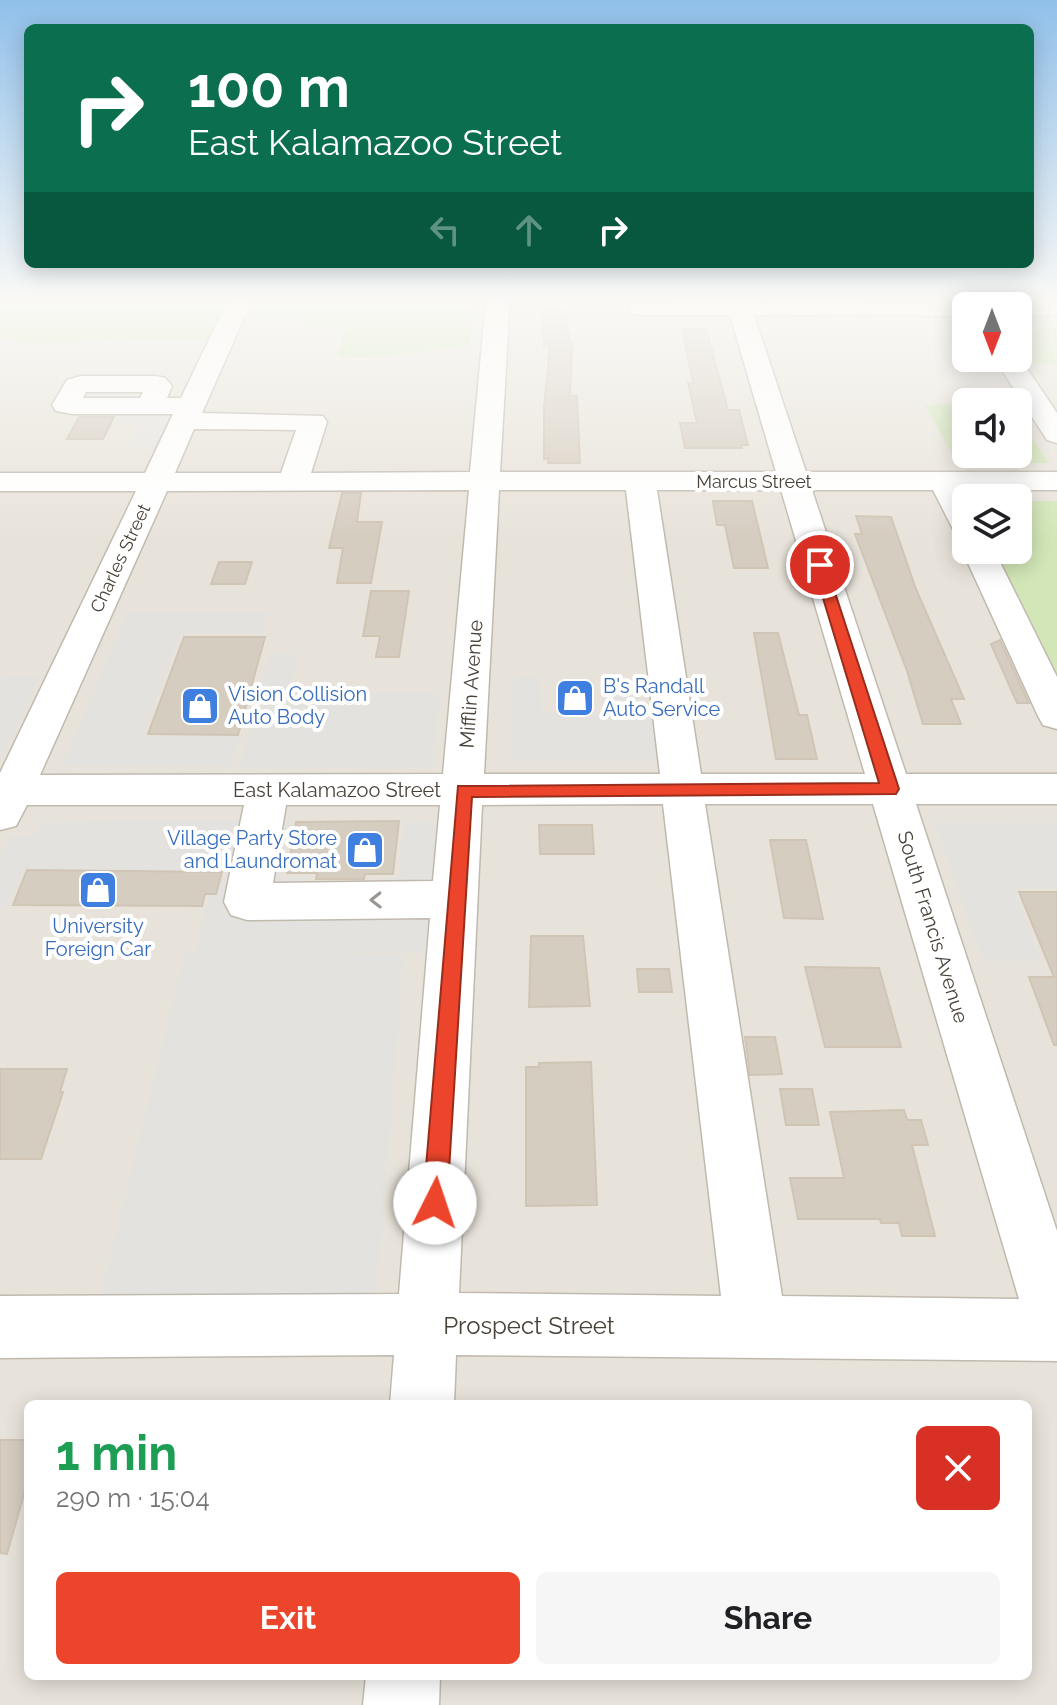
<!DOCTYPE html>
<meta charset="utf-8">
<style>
body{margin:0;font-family:Raleway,sans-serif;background:#f6f6f6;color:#202124;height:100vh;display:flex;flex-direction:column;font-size:30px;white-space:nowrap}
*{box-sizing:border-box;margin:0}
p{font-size:26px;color:#757577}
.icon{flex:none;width:44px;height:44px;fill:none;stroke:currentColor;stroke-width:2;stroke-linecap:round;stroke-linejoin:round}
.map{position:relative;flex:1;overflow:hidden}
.drawer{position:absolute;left:24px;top:1400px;width:1008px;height:280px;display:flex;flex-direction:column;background:#fff;border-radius:12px;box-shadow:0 4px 20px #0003}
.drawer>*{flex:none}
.guide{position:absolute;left:24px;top:24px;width:1010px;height:244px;border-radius:12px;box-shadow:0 4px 20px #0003;background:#0b6e4f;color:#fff;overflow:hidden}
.needle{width:52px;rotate:180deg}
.tools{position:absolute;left:952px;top:292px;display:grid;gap:16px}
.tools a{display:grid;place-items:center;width:80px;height:80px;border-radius:12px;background:#fff;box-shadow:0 4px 20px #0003;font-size:40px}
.pin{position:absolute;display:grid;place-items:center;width:68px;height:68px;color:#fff;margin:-34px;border:4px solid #fff;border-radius:50%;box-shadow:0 2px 8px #0007}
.me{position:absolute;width:88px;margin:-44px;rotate:4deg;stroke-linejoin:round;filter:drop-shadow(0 0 6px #0008)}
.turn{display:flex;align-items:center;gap:28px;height:168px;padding:0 32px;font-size:36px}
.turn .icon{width:104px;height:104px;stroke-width:2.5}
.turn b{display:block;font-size:56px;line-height:68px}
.lanes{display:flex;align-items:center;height:76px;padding:0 32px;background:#0003;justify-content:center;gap:40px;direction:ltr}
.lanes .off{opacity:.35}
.round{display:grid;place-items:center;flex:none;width:84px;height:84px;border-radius:12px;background:#f6f6f6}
.summary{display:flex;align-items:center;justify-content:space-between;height:136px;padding:0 32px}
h1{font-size:48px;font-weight:700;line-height:60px;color:#1e9e55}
.action{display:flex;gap:16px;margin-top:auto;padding:16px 32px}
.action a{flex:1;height:92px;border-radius:12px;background:#ec452b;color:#fff;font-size:32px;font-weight:700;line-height:92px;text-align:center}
.action a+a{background:#f6f6f6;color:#202124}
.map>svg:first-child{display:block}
.residential{fill:#e8e3da;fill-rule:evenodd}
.green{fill:#d2e6b7}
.parking{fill:#e4e2df}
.building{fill:#d6cdc1;stroke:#d0c5b5;stroke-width:2}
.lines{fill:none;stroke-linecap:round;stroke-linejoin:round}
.minor-casing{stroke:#c0b9ae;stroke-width:3}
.minor{fill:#fff;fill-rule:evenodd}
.oneway{stroke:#9b9792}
.route{fill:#ec452b;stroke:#992d1c;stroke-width:2}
.labels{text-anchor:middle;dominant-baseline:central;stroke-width:8;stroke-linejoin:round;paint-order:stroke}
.far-street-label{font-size:18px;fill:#494239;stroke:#fff}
.street-label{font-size:20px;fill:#494239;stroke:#fff}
.shop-label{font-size:20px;fill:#366cbe;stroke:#fff;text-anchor:start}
.near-street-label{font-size:24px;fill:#494239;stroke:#fff}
</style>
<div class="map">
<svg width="1057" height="1705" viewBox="0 0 1057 1705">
<rect width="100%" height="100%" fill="#f5f2eb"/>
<path class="residential" d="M 0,300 L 1057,300 L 1057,1705 L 0,1705 ZM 966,306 L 1018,306 L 1018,358 L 966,358 ZM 966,402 L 1018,402 L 1018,454 L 966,454 ZM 966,498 L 1018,498 L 1018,550 L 966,550 ZM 28,1404 L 1028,1404 L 1028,1676 L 28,1676 Z"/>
<g class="green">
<polygon points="0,300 477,300 476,317 469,318 472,325 469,346 367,358 337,357 345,330 310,330 302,322 308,316 222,316 211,339 20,343 14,338 0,338"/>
<polygon points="1018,318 1057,318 1057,365 1033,364 1018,343"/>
<polygon points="966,404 966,454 1018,454 1018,418 1049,463 958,464 925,405"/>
<polygon points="1018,501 1057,501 1057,689 983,550 1018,550"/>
</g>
<g class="parking">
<polygon points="74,373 175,373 162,399 184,400 162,446 130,446 141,423 113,423 119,411 50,411"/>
<polygon points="128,612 268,612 262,634 180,634 142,736 239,737 231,766 62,766"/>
<polygon points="270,654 298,654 289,693 439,693 433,767 240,767"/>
<polygon points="3,676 40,676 0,762 0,682"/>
<polygon points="514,677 540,677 541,713 602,714 601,690 639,690 642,710 662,710 668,759 512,759"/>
<polygon points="291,819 280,878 306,878 303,893 374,894 376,879 399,878 404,822 438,822 430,951 298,953 404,954 376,1296 101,1295 185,953 195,953 215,871 22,870 7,906 0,906 0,857 10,836 34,836 40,822"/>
<polygon points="935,822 1057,823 1057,887 1013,887 1041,961 983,961"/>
</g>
<g class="building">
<polygon points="541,300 565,300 569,343 572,343 570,396 577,396 580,463 548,463 548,458 544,459 544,408 550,346 544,346"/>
<polygon points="682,329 706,329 728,410 739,410 748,445 741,445 742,448 685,448 680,423 697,423 688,383 693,383"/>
<polygon points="79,417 114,417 103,439 67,439"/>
<polygon points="342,493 361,493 357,522 382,522 371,583 337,583 343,548 329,548"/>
<polygon points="713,501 752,501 768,568 734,568 725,525 717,525"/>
<polygon points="856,516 891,517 916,589 964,699 951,699 961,724 923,724 907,671 855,534 862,534"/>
<polygon points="219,562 252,562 245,584 211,584"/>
<polygon points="371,591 409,591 399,657 376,657 380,636 363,636"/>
<polygon points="754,633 778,633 799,715 807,715 817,759 776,759"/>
<polygon points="184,637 265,637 238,735 148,734"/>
<polygon points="1000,640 1029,703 1017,703 991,644"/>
<polygon points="399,821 393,874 365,874 364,879 316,879 317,873 287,873 296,822"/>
<polygon points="539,825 592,825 594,854 540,854"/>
<polygon points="770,840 806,840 823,919 784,918"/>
<polygon points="27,870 222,872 216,894 205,894 202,906 13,905"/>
<polygon points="1019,892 1057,892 1057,1045 1054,1045 1029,977 1054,977"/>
<polygon points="531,936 583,936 590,1006 529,1007"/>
<polygon points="805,967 879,968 901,1047 825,1047"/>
<polygon points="637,969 669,969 672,992 639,992"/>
<polygon points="745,1037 775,1037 782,1074 750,1075"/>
<polygon points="591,1062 597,1205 526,1206 526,1067 539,1067 539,1063"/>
<polygon points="0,1069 67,1069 60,1092 63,1092 41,1159 0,1159"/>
<polygon points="780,1089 812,1089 819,1125 786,1125"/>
<polygon points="904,1110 907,1120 921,1120 928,1145 912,1145 935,1236 902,1236 899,1223 881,1223 880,1219 798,1219 790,1178 844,1178 830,1112"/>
<polygon points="0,1440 28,1440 28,1480 7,1554 0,1553"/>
</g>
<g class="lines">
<g class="minor-casing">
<g id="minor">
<path d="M 228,300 L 252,300 L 202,413 L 323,416 L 327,422 L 311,473 L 470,472 L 486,300 L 510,300 L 500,472 L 776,472 L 730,315 L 640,315 L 632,313 L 628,308 L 632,303 L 749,300 L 974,304 L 976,306 L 966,306 L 966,316 L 754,315 L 806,472 L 1057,472 L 1057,490 L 964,490 L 968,498 L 966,536 L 955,533 L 933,490 L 812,490 L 906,774 L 1057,774 L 1057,804 L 916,804 L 1057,1231 L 1057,1361 L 456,1355 L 454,1404 L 390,1404 L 394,1355 L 0,1358 L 0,1296 L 399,1294 L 430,918 L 247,920 L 231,915 L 224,902 L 244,805 L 27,805 L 16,826 L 0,830 L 0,773 L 136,491 L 0,491 L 0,473 L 145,473 L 173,414 L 72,414 L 56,411 L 52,405 L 67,380 L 81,376 L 156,376 L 165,378 L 172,386 L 167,398 L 181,398 ZM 86,392 L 143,392 L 140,398 L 83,398 ZM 194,429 L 296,430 L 281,473 L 175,473 ZM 469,490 L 443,774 L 40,775 L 167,491 ZM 499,490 L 626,490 L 660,774 L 484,774 ZM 657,490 L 781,490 L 865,774 L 701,774 ZM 663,804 L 721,1296 L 459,1293 L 482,805 ZM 705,804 L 873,804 L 1019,1299 L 782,1296 ZM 286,805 L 440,805 L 433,881 L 273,883 Z"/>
<polygon points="1018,301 1057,301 1057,315 1018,315 1018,306 1008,306"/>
<polygon points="1018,355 1057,413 1057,443 1047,440 994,358 1018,358"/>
<polygon points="966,544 966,550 994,550 1057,677 1057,729 1043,725 1038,716 962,550"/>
<polygon points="366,1676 440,1676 439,1705 363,1705"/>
</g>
</g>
<use href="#minor" class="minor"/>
</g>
<defs><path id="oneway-chevron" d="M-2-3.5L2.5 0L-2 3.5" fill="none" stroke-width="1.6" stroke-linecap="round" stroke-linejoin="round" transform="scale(2)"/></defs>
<use class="oneway" href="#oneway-chevron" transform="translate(376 900) rotate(179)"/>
<linearGradient id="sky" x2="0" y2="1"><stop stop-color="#90c0ea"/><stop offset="0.56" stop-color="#faf9f6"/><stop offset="1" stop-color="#faf9f6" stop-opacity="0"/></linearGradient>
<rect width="1057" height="539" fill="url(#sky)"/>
<polygon class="route" points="820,561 826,565 899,789 896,794 472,797 447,1203 443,1211 435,1215 427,1211 423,1203 458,786 879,783 813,565"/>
<defs>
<g id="shop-square" transform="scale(2)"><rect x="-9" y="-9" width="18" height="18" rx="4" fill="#3f7fe0" stroke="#fff"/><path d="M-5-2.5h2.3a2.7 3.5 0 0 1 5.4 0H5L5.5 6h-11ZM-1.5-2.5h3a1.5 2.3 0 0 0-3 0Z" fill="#fff"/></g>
</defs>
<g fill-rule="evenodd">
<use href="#shop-square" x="575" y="698"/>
<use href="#shop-square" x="200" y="706"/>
<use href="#shop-square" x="365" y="850"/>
<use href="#shop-square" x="98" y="890"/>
</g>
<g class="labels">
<g class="far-street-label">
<text x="754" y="481">Marcus Street</text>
<text transform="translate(120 558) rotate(-65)">Charles Street</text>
</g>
<g class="street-label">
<text transform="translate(471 684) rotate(-86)">Mifflin Avenue</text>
<text x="337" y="790">East Kalamazoo Street</text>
<text transform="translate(933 927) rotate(73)">South Francis Avenue</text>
</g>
<g class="shop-label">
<text x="603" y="686">B's Randall<tspan x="603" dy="23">Auto Service</tspan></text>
<text x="228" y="694">Vision Collision<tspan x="228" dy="23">Auto Body</tspan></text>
<text x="337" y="838" text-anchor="end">Village Party Store<tspan x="337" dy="23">and Laundromat</tspan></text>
<text x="98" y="926" text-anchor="middle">University<tspan x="98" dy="23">Foreign Car</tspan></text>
</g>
<g class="near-street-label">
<text x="529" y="1325">Prospect Street</text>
</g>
</g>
</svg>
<div class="tools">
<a><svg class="needle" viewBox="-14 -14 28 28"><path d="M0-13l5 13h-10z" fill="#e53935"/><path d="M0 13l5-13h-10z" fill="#757577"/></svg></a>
<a><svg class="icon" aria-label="sound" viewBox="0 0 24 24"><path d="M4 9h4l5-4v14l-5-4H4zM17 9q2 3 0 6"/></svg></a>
<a><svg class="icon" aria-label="layers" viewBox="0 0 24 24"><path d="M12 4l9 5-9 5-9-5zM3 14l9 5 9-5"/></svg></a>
</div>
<div class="pin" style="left:820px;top:565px;background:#d93025"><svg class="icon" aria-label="arrive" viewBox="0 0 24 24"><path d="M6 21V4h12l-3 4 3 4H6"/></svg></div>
<svg class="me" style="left:435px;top:1203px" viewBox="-20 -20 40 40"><circle r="19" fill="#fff"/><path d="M0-13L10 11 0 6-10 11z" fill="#ec452b"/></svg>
<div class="guide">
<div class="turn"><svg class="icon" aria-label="right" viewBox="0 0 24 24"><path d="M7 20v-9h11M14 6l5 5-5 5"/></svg><div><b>100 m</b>East Kalamazoo Street</div></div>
<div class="lanes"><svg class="icon off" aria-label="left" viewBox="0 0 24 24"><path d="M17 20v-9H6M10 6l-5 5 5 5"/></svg><svg class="icon off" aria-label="ahead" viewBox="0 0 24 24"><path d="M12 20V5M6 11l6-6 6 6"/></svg><svg class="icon" aria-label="right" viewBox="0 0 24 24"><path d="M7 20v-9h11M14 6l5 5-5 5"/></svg></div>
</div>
<section class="drawer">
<div class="summary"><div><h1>1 min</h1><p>290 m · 15:04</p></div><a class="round" style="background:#d93025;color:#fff"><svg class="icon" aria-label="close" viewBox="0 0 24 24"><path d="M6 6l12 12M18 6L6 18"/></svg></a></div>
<div class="action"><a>Exit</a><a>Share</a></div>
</section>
</div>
